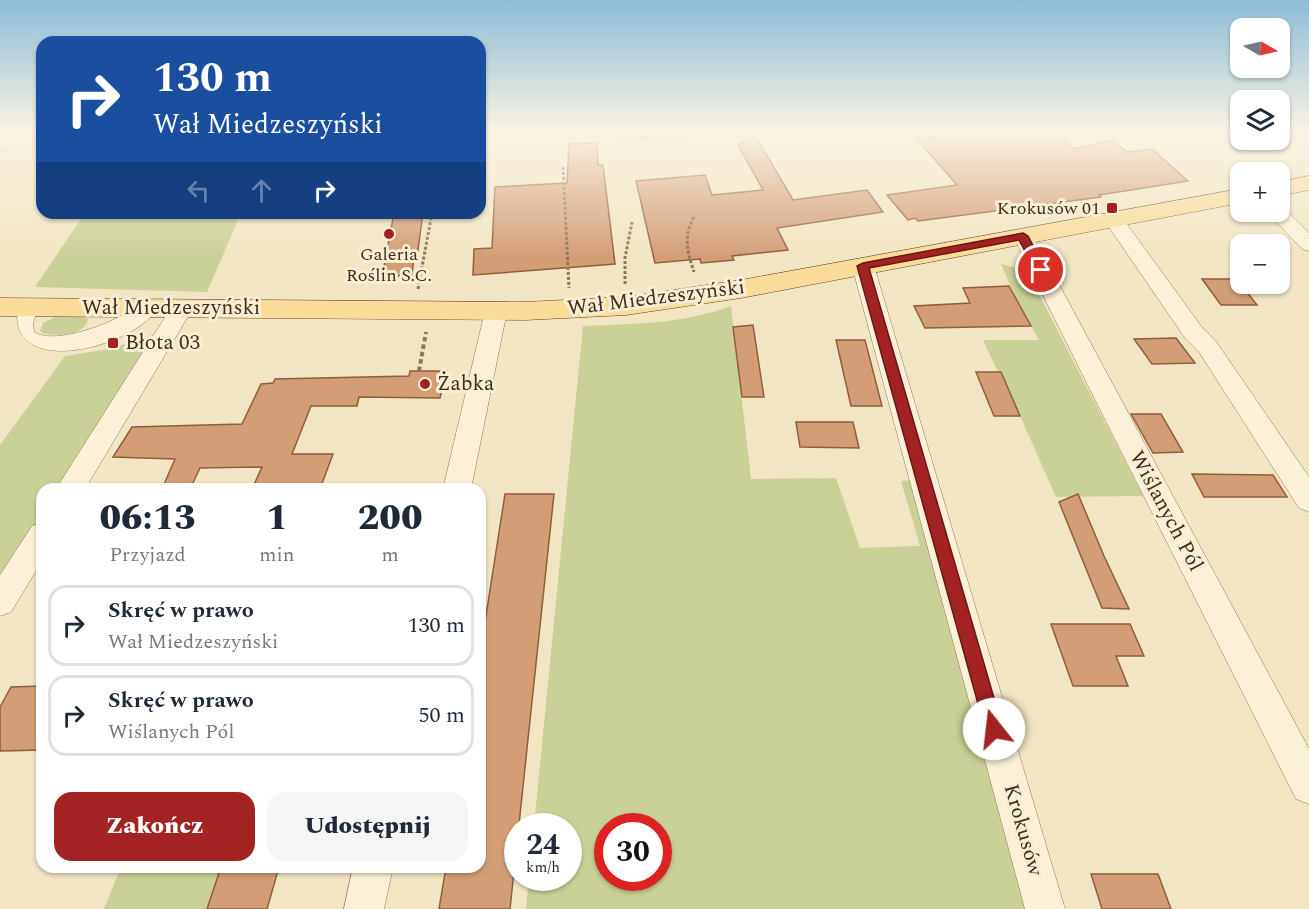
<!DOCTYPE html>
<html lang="pl">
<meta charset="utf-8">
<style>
body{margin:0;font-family:Spectral,serif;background:#f6f6f7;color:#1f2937;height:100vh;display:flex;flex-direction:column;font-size:22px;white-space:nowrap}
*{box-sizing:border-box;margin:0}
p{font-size:20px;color:#747a83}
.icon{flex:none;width:33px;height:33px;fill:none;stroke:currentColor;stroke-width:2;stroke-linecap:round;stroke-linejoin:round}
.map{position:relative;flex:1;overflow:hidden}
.details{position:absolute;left:36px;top:483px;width:450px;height:390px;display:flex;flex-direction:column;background:#fff;border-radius:18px;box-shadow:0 2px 4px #0004}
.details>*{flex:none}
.guide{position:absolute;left:36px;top:36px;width:450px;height:183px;border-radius:18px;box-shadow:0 2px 4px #0004;background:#1a4fa0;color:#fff;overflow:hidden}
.needle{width:39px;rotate:99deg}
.fabs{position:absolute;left:1230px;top:18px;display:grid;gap:12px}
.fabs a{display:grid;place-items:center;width:60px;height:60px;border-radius:12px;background:#fff;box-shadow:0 2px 4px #0004;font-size:30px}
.speed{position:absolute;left:504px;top:813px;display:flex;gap:12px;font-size:30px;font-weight:700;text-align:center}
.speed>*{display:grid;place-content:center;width:78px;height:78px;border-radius:50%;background:#fff;box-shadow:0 2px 4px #0004;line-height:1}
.speed small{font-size:15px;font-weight:400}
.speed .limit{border:9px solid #d22;background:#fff;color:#111}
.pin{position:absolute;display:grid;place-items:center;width:51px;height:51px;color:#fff;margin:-26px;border:3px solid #fff;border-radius:50%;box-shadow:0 2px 6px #0007}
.me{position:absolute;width:66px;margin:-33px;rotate:344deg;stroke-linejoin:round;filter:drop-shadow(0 0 4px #0008)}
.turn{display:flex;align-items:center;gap:21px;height:126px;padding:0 18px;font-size:27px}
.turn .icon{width:78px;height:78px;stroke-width:2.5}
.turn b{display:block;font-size:42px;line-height:51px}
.lanes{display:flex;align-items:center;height:57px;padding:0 18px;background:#0003;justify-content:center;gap:30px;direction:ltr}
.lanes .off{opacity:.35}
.eta{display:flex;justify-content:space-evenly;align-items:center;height:102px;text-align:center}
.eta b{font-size:36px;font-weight:800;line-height:42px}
.action{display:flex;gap:12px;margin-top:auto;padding:12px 18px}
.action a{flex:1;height:69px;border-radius:18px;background:#a32322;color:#fff;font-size:24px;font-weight:800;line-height:69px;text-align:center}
.action a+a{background:#f6f6f7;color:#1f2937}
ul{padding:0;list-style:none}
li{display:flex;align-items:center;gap:18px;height:81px;margin:0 12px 9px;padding:0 6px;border:3px solid #e0e1e3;border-radius:18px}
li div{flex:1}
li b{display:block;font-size:22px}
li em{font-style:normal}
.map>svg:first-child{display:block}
.green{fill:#cad196;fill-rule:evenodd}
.building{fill:#d39e76;stroke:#905e3b;stroke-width:1.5}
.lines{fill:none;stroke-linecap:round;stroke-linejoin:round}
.minor-casing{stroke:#8e7658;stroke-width:1}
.major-casing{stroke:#5c432c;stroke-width:1}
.path-far1{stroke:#8e7658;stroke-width:3;stroke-dasharray:3 2;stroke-linecap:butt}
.path{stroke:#8e7658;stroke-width:4;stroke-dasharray:4.5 3;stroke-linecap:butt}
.minor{fill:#fcf1d8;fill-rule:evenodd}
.major{fill:#f8dc98;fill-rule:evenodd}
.route{fill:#a32322;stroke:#6a1716;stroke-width:1.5}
.poi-dot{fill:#a32322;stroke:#f9eed4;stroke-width:2}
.labels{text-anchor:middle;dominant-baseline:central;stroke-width:6;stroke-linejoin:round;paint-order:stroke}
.far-poi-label{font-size:18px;fill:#3d2d1d;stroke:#f9eed4;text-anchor:end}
.street-label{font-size:21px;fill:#3d2d1d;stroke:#f9eed4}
.poi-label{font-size:21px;fill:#3d2d1d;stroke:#f9eed4;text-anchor:start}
</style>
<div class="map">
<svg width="1309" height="909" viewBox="0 0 1309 909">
<rect width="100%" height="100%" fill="#f2e5c3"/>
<g class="green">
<polygon points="535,130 752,130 713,136 677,137"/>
<polygon points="85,213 241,213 207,292 35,287"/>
<polygon points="1001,264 1027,271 1143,496 1056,497 1001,373 998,372 983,340 1039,340 1014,294"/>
<path d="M 731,306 L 751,479 L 836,478 L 860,548 L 920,546 L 901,481 L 914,480 L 1036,909 L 526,909 L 529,878 L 568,878 L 568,826 L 534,826 L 583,326 C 632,324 684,324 731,306 ZM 608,826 L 658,826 L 658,878 L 608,878 Z"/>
<path d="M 57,316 L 84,317 L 88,319 C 84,337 57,336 42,333 L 40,331 L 43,323 Z"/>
<polygon points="156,334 57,489 42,489 42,513 0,579 0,445 65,356 109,349"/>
<polygon points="121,867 221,867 207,909 104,909"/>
</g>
<g class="building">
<polygon points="979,130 1055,130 1074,149 1112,140 1127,152 1152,149 1188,181 1099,195 1101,197 918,221 915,218 908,220 887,195 957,185 916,138"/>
<polygon points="755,135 793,200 867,190 883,212 777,228 788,250 732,256 734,260 701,263 700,259 655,263 636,181 705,175 712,195 763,190 738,145"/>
<polygon points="597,143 598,165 603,165 615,264 473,275 474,249 492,248 495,187 567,183 569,144"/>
<polygon points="394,213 423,213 417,257 414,257 412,275 382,277"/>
<polygon points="1202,279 1237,279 1257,305 1221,305"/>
<polygon points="1009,286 1031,326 925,328 914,306 970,303 963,288"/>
<polygon points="753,325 762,384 764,397 742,397 733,327"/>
<polygon points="1176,338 1195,363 1152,364 1134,339"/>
<polygon points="836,340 865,340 882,406 851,406"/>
<polygon points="410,371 447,371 440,398 359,397 357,406 311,406 292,454 333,454 320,489 252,489 262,467 200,468 190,489 162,489 175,459 113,457 132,427 242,424 261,384 273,383 275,379 409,376"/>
<polygon points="976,372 1001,372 1020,416 994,416"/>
<polygon points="1131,414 1161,414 1183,452 1153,453"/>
<polygon points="796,422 853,422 859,448 800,447"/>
<polygon points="1192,474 1273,475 1287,497 1204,497"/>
<polygon points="505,494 554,494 510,909 439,909 446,867 480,867 480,654"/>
<polygon points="1078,494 1104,556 1129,609 1102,608 1059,502"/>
<polygon points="1051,624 1130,624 1144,656 1116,656 1128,686 1073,686"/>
<polygon points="42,686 42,750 0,751 0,707 11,687"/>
<polygon points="221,867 279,867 267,909 207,909"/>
<polygon points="1091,874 1158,874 1171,909 1102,909"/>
</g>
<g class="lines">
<g class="minor-casing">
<g id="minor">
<polygon points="4,130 22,130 6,149 0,150 0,134"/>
<polygon points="1280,207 1284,208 1309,233 1309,251 1302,249 1267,212 1280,212"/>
<polygon points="1114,214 1121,216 1201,326 1215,340 1309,477 1309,512 1299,508 1199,352 1185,338 1104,220 1107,216"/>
<polygon points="1023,230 1030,232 1033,236 1309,749 1309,804 1296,799 1013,236 1016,232"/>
<polygon points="863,259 871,261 874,266 1065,909 1025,909 852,266 855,261"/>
<path d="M 27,300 L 35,302 L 38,307 L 33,324 L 34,332 C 51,344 98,328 115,319 C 126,313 135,304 147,301 L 155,303 L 158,308 C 133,349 0,382 19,302 Z"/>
<polygon points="182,301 190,303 193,308 85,489 56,489 174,303"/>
<polygon points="496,303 504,306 507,311 471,489 443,489 485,311 488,306"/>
<polygon points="42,522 42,561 11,612 0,616 0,575 32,526"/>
<polygon points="353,867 393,867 384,909 344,909"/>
</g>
</g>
<g class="major-casing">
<g id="major">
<polygon points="1309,176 1309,190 1280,196 1280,182"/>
<polygon points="1240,189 1240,203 741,298 626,315 525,320 0,316 0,298 525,302 626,297 741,280"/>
</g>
</g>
<g class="path-far1">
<path d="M 505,130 C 593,136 679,142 767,130"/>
<polyline points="563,167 569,288"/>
<path d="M 694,217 C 683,237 687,251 694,272"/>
<polyline points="625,284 625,258 632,222"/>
<polyline points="418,289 432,213"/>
</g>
<polyline class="path" points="419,371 426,332"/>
<use href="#minor" class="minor"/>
<use href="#major" class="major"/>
</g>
<linearGradient id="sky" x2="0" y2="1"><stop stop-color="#8dbbd6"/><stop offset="0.51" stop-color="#f9f3e4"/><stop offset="1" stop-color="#f9f3e4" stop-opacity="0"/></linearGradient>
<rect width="1309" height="257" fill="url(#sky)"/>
<polygon class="route" points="1023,233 1028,236 1046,270 1045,273 1037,273 1019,240 869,268 1003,729 1000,735 994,737 988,735 985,729 857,266 863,263"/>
<g class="poi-dot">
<rect x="1106" y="202" width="12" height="12" rx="3"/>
<circle cx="389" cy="234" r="6"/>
<rect x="107" y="337" width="12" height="12" rx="3"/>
<circle cx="425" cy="384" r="6"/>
</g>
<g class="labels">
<g class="far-poi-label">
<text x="1100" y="208">Krokusów 01</text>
<text x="389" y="254" text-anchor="middle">Galeria<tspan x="389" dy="21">Roślin S.C.</tspan></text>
</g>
<g class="street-label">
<text transform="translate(656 298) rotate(-7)">Wał Miedzeszyński</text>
<text x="171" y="308">Wał Miedzeszyński</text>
<text transform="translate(1166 511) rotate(62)">Wiślanych Pól</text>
<text transform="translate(1023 830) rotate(74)">Krokusów</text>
</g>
<g class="poi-label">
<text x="125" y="343">Błota 03</text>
<text x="437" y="384">Żabka</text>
</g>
</g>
</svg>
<div class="fabs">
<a><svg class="needle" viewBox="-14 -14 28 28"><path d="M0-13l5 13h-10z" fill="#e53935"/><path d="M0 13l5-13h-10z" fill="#747a83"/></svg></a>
<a><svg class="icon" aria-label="layers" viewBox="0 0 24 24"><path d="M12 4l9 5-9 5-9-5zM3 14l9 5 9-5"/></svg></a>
<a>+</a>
<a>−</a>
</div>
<div class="speed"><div>24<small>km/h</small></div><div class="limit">30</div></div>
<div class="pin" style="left:1041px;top:270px;background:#d93025"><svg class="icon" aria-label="arrive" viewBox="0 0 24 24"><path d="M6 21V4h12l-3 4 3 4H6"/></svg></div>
<svg class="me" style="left:994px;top:729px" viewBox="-20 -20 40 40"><circle r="19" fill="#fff"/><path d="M0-13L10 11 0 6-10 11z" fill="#a32322"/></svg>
<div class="guide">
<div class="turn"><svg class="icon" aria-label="right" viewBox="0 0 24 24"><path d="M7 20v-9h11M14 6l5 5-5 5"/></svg><div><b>130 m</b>Wał Miedzeszyński</div></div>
<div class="lanes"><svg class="icon off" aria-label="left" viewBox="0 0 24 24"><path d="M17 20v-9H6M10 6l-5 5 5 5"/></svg><svg class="icon off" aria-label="ahead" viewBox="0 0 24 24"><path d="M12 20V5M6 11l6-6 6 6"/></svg><svg class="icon" aria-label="right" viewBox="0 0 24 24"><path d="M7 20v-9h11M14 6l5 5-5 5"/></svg></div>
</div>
<section class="details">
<div class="eta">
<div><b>06:13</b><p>Przyjazd</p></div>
<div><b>1</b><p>min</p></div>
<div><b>200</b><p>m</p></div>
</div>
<ul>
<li><svg class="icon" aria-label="right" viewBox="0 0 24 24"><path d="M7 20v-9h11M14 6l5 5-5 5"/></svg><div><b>Skręć w prawo</b><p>Wał Miedzeszyński</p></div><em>130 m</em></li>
<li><svg class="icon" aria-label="right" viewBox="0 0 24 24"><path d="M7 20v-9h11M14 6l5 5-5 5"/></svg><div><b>Skręć w prawo</b><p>Wiślanych Pól</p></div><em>50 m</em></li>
</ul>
<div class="action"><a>Zakończ</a><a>Udostępnij</a></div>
</section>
</div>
